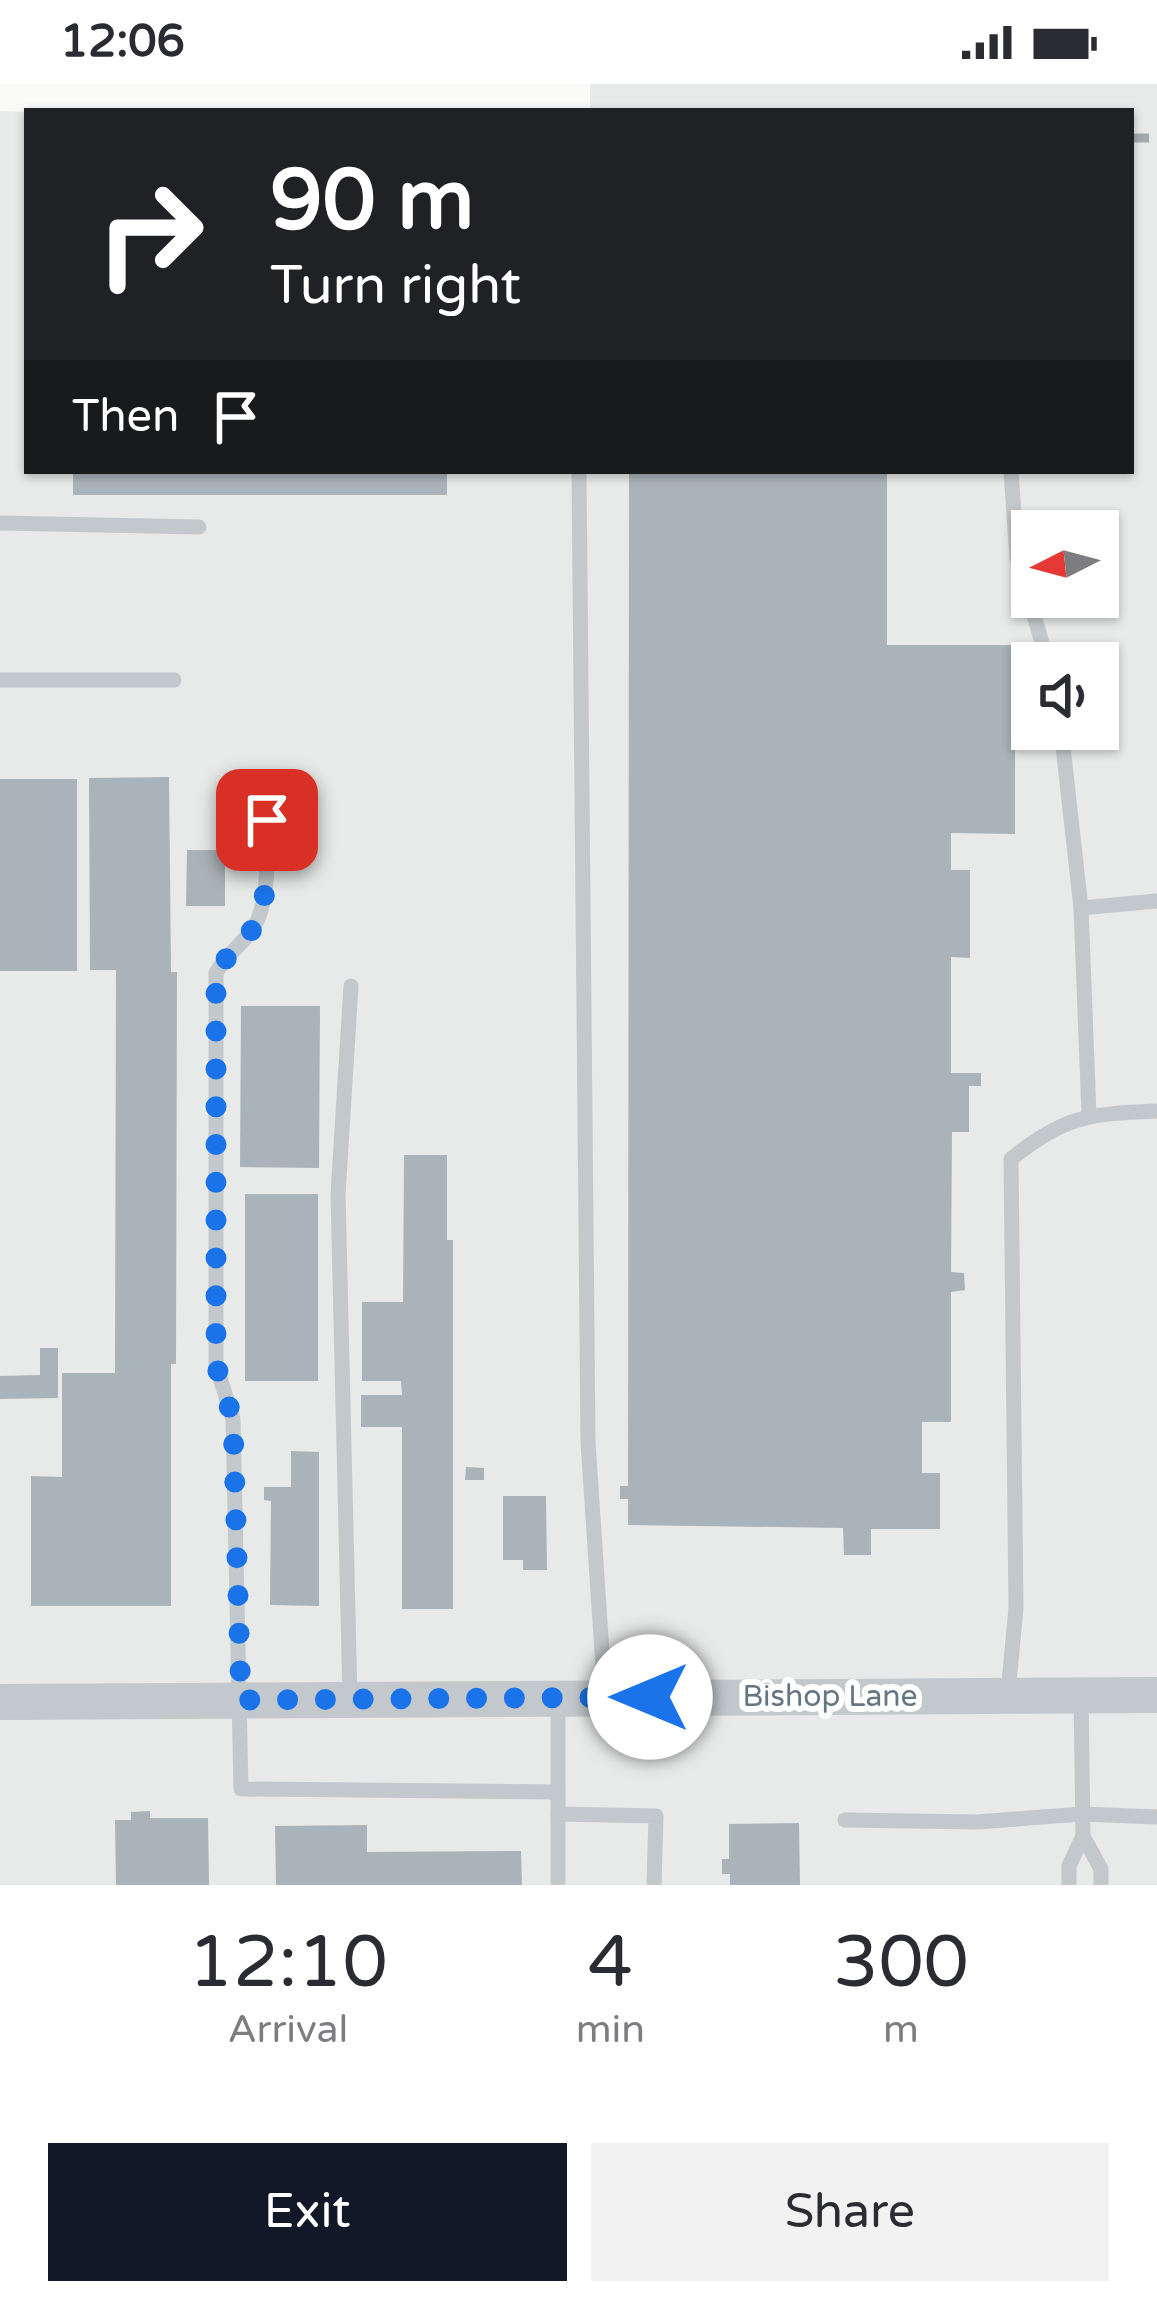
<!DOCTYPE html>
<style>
body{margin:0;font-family:"Varela Round",sans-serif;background:#f2f2f3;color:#2b2b33;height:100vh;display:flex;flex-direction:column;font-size:45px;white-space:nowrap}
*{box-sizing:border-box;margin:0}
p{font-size:39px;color:#7c7c81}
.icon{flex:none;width:66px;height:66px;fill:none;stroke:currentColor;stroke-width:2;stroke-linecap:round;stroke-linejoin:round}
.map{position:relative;height:1801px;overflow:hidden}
.panel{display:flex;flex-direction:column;background:#fff;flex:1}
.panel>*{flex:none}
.top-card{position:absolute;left:24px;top:24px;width:1110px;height:366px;border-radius:0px;box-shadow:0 3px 9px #0004;background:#202124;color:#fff;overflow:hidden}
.needle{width:78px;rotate:264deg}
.buttons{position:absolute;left:1011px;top:426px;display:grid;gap:24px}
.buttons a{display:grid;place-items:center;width:108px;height:108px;border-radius:0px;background:#fff;box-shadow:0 3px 9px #0004;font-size:60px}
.pin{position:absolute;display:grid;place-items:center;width:102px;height:102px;color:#fff;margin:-51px;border-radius:24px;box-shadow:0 6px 18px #0006}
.me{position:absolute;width:132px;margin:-66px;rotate:270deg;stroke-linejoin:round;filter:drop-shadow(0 0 9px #0008)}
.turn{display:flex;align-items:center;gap:42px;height:252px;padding:0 48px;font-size:54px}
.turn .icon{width:156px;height:156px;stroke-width:2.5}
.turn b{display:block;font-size:84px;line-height:102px}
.then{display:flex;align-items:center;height:114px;padding:0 48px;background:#0003;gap:24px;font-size:45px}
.eta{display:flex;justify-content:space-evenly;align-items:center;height:204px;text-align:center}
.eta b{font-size:72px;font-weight:600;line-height:84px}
.action{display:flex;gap:24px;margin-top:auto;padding:24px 48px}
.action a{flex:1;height:138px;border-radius:0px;background:#111827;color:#fff;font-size:48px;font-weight:600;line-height:138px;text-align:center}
.action a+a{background:#f2f2f3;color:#2b2b33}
.status{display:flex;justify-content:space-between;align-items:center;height:84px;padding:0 60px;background:#fff;direction:ltr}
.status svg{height:33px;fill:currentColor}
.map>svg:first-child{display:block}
.built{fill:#e8e9e9;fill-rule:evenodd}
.building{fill:#aab3b9}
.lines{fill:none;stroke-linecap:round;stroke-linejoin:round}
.service{stroke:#c3c8cc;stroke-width:15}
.tertiary{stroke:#c3c8cc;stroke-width:36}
.rail{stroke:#a2aab0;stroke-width:9;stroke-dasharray:18 9;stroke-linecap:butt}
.route{stroke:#1a73e8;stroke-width:21;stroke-dasharray:0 37.8}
.labels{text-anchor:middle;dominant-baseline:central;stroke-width:12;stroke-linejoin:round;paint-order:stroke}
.street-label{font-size:30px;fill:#657683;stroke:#fff}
</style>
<div class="status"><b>12:06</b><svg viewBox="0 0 49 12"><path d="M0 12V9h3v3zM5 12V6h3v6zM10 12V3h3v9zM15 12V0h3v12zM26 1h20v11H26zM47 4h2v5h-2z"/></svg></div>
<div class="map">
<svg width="1157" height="1801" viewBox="0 0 1157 1801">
<rect width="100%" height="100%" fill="#fafaf8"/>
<path class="built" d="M 590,0 L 1157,0 L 1157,1801 L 0,1801 L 0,27 L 27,28 L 27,387 L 1131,387 L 1131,27 L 590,27 ZM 1032,447 L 1098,447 L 1098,513 L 1032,513 ZM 1032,579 L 1098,579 L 1098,645 L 1032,645 Z"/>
<g class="building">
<rect x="73" y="387" width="374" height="24"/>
<polygon points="629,387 887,387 887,561 1015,561 1015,750 951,749 951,786 970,786 970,874 951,873 951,989 981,989 981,1002 969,1002 969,1048 952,1048 951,1188 964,1189 965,1206 951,1208 951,1338 922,1338 922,1389 940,1389 940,1445 871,1445 871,1471 844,1471 843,1444 628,1441 628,1415 620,1415 620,1402 628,1402"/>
<polygon points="169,693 171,888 177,888 176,1280 171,1280 171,1522 31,1522 31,1392 62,1393 62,1289 115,1289 116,886 90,886 89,694"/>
<rect x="0" y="695" width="77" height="192"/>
<polygon points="187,766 225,766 225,822 186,822"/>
<polygon points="241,922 320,922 319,1084 240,1083"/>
<polygon points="404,1071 447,1071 447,1156 453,1156 453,1525 402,1525 402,1343 361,1343 361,1311 402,1311 401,1297 362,1297 362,1218 403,1218"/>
<rect x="245" y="1110" width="73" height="187"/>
<polygon points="40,1264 58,1264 58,1314 0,1315 0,1292 40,1291"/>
<polygon points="291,1367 319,1368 319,1522 270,1521 271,1417 264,1416 264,1403 291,1403"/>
<polygon points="466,1383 484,1384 484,1396 465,1396"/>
<polygon points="503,1412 546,1412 547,1486 523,1486 523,1476 503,1476"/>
<polygon points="150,1727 150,1734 208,1734 209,1801 116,1801 115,1736 131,1736 131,1728"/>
<polygon points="799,1739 800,1801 730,1801 730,1790 722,1790 722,1775 729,1775 729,1740"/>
<polygon points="367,1741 367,1768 521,1767 522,1801 276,1801 275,1742"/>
</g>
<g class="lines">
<g class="service">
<polyline points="579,387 588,1358 605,1613"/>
<polyline points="1011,387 1017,474 1048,579"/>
<polyline points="0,439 199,443"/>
<polyline points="0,596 174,596"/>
<polyline points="1061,645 1081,824"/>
<path d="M 267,737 C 266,767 270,806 258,835 C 249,856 227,869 216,889 L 216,1281 L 233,1335 L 241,1705 L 558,1708"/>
<polyline points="1089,1030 1081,824 1157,817"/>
<path d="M 1008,1609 L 1016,1524 L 1011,1075 C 1065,1031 1090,1030 1157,1027"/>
<polyline points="350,1615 338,1110 351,902"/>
<polyline points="558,1616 558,1801"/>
<polyline points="558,1730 656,1732 654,1801"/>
<polyline points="845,1736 977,1738 1082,1730 1157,1733"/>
<polyline points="1083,1752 1101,1785 1101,1801"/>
<polyline points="1069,1801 1069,1782 1083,1752 1081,1611"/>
</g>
<polyline class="tertiary" points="0,1618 1157,1611"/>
<polyline class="rail" points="1131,54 1157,54"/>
</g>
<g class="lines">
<path class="route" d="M 267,736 C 266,767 270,806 258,835 C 249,856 227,869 216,889 L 216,1281 L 233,1335 L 241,1616 L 650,1613"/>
</g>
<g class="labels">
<g class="street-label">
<text x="830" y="1612">Bishop Lane</text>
</g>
</g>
</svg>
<div class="buttons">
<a><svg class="needle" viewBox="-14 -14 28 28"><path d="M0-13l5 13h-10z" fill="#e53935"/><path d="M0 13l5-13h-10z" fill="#7c7c81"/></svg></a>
<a><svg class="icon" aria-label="sound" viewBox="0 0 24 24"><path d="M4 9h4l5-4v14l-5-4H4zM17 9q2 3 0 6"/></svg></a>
</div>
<div class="pin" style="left:267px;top:736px;background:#d93025"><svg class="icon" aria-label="arrive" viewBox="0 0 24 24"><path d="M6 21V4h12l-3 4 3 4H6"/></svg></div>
<svg class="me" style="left:650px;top:1613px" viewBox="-20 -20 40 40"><circle r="19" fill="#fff"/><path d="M0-13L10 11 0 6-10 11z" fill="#1a73e8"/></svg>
<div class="top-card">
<div class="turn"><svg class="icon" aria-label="right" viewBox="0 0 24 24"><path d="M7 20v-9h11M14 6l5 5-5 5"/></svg><div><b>90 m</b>Turn right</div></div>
<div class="then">Then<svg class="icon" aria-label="arrive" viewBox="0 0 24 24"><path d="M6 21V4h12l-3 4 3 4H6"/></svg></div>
</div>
</div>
<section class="panel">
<div class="eta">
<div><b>12:10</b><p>Arrival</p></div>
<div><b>4</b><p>min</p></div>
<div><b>300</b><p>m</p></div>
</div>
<div class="action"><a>Exit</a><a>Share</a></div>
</section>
